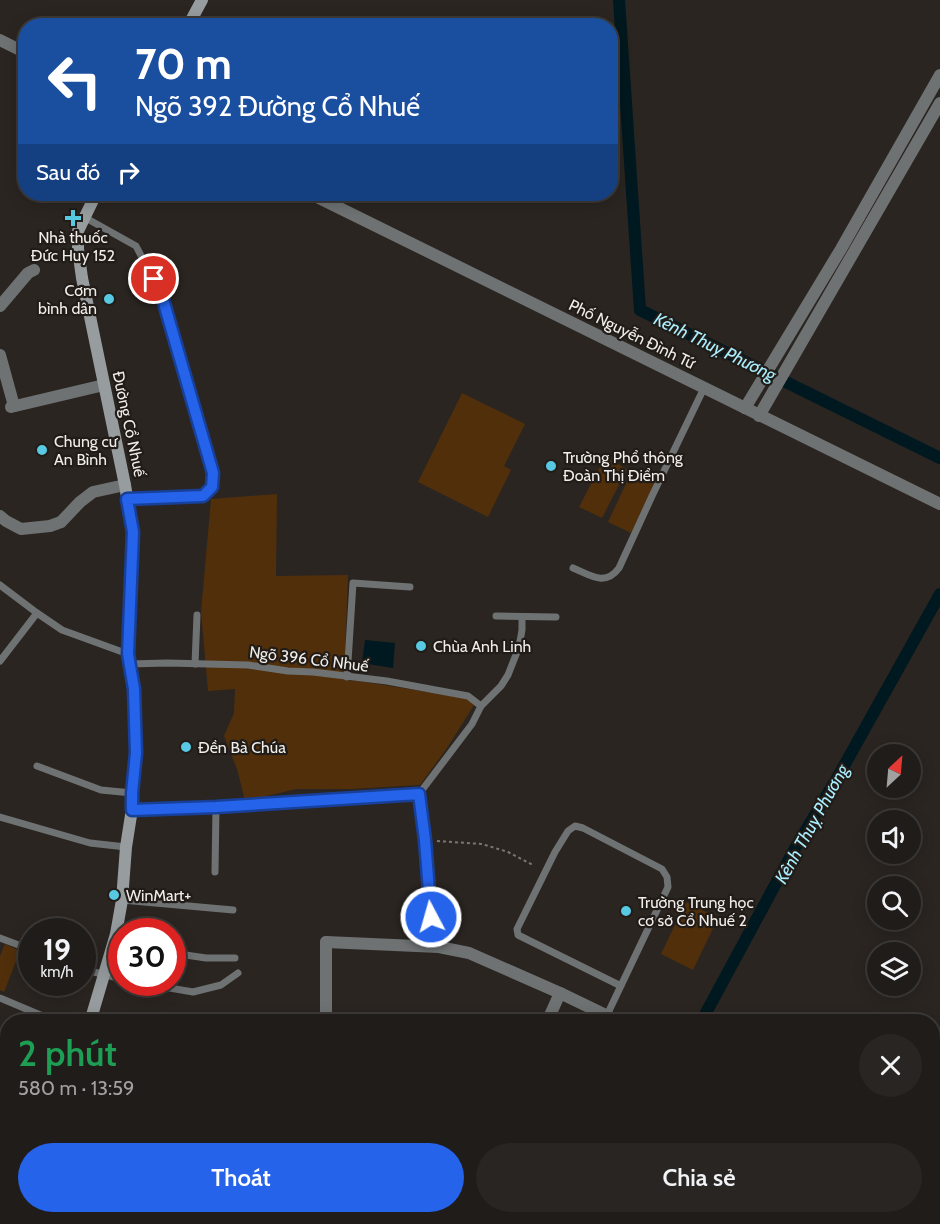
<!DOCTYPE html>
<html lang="vi">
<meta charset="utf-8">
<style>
body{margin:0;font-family:Cabin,sans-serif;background:#282522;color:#f1f3f6;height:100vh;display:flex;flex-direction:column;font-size:22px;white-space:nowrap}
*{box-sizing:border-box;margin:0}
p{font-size:20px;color:#a2a1a2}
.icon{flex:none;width:33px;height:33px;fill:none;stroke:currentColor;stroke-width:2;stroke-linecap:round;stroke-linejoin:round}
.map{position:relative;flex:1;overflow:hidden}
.side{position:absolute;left:0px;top:1014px;width:940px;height:210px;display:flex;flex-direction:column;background:#201c19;border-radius:24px 24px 0 0;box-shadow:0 3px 15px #0003,0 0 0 2px #3d3a38}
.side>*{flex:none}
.hud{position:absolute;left:18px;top:18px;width:600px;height:183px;border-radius:24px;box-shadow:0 3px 15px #0003,0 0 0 2px #3d3a38;background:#1a4fa0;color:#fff;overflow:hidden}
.needle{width:39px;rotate:26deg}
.fabs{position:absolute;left:867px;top:744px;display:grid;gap:12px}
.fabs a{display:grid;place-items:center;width:54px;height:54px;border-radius:50%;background:#201c19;box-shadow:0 3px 15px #0003,0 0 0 2px #3d3a38;font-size:30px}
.speed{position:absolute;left:18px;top:918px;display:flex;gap:12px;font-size:30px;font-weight:700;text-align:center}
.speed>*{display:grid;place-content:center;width:78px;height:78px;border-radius:50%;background:#201c19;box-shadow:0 3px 15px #0003,0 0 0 2px #3d3a38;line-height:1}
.speed small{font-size:15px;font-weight:400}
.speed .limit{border:9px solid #d22;background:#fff;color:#111}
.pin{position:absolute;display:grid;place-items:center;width:51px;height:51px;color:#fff;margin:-26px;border:3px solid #fff;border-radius:50%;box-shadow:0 2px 6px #0007}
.me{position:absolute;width:66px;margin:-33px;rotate:354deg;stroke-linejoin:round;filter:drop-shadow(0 0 4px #0008)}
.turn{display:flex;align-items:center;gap:21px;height:126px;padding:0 18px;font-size:27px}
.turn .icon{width:78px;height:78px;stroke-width:2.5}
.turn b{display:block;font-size:42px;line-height:51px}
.then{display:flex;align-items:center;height:57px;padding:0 18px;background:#0003;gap:12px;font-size:22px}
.round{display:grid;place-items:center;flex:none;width:63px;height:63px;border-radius:32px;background:#282522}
.head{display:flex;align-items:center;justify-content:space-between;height:102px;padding:0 18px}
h1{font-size:36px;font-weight:600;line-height:45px;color:#1e9e55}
.button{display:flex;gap:12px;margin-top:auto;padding:12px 18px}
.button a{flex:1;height:69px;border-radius:36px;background:#2563eb;color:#fff;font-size:24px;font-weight:600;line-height:69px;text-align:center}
.button a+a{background:#282522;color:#f1f3f6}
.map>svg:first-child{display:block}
.green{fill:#512f0b}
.water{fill:#00181f}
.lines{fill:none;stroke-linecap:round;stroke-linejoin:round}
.canal{stroke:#00181f;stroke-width:12}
.path{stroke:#7c7774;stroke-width:2;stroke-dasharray:3 3;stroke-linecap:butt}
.service{stroke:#6e7273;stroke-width:7}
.minor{stroke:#6e7273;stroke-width:12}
.tertiary{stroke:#6e7273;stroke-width:12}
.secondary{stroke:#979d9f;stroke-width:12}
.route-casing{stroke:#184099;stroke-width:15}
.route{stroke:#2563eb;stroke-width:10}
.poi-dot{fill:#57c9e2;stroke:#211c17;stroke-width:2}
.labels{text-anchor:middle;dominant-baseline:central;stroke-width:4.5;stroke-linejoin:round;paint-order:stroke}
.poi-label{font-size:16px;fill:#f1edea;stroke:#211c17;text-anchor:start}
.street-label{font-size:16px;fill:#f1edea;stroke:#211c17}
.water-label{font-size:18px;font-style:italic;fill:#aef;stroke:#211c17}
</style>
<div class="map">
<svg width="940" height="1224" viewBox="0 0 940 1224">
<rect width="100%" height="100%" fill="#2a2521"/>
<g class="green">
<polygon points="462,393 525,424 504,466 511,470 488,517 418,482"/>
<polygon points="605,457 627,469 602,518 579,507"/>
<polygon points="632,471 655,482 631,533 608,522"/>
<polygon points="277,494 276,576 348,575 344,680 359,681 471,699 474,705 447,748 420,785 350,789 296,789 245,801 237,769 224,736 234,713 235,689 208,691 201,612 211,499"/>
<polygon points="686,902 718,918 693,970 661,954"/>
<polygon points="5,944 20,951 4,992 0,990 0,956"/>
</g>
<polygon class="water" points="365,640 395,643 393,668 362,663"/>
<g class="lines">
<g class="canal">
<polyline points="619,0 640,310 940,458"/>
<polyline points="701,1022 794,850 840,773 940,594"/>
</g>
<polyline class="path" points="437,841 482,844 508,852 533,865"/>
<g class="service">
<polyline points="84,217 136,246 162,296 213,473 212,487 203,496 127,499"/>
<path d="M 573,568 C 590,575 605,587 619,568 L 652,496 L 704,388"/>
<polyline points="0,585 37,613 62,630 128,654"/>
<polyline points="496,616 556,617"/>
<polyline points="0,661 37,613"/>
<polyline points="130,664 167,663 248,665 288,671 313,672 387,681 468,696 481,706"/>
<polyline points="195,664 197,615"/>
<polyline points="347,677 353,583 410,587"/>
<polyline points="37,766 101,790 132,793"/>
<polyline points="419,794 472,724 481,706 501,686 508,675 519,647 522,630 522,617"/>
<polyline points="0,817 90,843 126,847"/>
<polyline points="215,872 216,807"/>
<polyline points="122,900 233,910"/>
<polyline points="0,938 32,950"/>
<polyline points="172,953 206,958 235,958"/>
<polyline points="82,969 122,979"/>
<polyline points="135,982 193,992 221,985 238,973"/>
<polyline points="0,998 57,1022"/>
<polyline points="607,1015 668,887 667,877 662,869 583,828 575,826 568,831 555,852 517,929 518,935 621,986"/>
<polyline points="0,1050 8,1052"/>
<polyline points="0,1097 8,1098"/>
<polyline points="0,1168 8,1170"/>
<polyline points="244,1224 244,1216"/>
</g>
<g class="minor">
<polyline points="0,306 28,273 34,270"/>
<polyline points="0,355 14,406"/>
<polyline points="11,407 104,385"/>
<polyline points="0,516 6,521 21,529 50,526 61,522 80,502 93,492 125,485"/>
<polyline points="132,809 216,807 419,794 425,840 431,917 439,947"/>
<polyline points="326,942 326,1022"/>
<polyline points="547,1022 560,993"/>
<polyline points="523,1216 523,1224"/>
<polyline points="657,1216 657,1224"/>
<polyline points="710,1216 711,1224"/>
<polyline points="329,1224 329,1216"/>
<polyline points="819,1224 823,1216"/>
</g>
<g class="tertiary">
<polyline points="0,40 26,53"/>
<polyline points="311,194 940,504"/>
<polyline points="745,408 841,249 940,75"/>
<polyline points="759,416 940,103"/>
<polyline points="326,942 439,947 469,953 560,993 620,1022"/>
<polyline points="933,1179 940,1183"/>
</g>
<g class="secondary">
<polyline points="188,26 202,0"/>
<polyline points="90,1022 116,934 122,900 126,847 132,809 132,793 136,753 134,689 128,654 133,532 125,485 82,278 78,249 78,231 96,194"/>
<polyline points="43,1224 45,1216"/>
</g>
</g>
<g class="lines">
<g class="route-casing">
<polyline id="route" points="154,279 162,296 213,473 212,487 203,496 127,499 133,532 128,654 134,689 136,753 132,793 132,810 216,807 419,794 425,840 431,917"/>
</g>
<use href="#route" class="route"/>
</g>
<g class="poi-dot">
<path d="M70 209h6v6h6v6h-6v6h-6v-6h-6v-6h6z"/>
<circle cx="109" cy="299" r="6"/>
<circle cx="42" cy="450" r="6"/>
<circle cx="551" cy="466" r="6"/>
<circle cx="421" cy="646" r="6"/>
<circle cx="186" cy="747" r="6"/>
<circle cx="114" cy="895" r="6"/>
<circle cx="626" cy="911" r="6"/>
</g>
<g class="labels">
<g class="poi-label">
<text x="73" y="237" text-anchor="middle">Nhà thuốc<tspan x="73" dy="18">Đức Huy 152</tspan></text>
<text x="97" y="290" text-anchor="end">Cơm<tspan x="97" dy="18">bình dân</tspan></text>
<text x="54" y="441">Chung cư<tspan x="54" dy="18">An Bình</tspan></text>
<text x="563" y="457">Trường Phổ thông<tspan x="563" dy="18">Đoàn Thị Điểm</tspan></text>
<text x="433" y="646">Chùa Anh Linh</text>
<text x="198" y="747">Đền Bà Chúa</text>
<text x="126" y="895">WinMart+</text>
<text x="638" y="902">Trường Trung học<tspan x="638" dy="18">cơ sở Cổ Nhuế 2</tspan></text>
</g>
<g class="street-label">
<text transform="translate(632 334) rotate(26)">Phố Nguyễn Đình Tứ</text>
<text transform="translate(129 424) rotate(78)">Đường Cổ Nhuế</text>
<text transform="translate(309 659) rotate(7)">Ngõ 396 Cổ Nhuế</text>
</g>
<g class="water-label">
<text transform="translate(715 347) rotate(26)">Kênh Thuỵ Phương</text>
<text transform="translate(812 824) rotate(-61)">Kênh Thuỵ Phương</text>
</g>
</g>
</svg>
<div class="fabs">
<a><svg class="needle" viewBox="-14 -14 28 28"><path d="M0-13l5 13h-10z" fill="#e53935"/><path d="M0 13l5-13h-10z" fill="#a2a1a2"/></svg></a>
<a><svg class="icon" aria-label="sound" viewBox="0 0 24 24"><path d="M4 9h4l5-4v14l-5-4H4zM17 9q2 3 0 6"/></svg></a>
<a><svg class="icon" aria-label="search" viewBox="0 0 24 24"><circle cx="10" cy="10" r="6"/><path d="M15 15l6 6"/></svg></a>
<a><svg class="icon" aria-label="layers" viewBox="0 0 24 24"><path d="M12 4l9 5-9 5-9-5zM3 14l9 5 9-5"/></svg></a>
</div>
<div class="speed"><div>19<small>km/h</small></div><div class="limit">30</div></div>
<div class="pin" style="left:154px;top:279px;background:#d93025"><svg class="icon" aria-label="arrive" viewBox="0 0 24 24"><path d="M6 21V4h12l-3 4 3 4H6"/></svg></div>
<svg class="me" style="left:431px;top:917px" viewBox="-20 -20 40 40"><circle r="17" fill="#2563eb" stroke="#fff" stroke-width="3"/><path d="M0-11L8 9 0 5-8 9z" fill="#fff"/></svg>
<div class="hud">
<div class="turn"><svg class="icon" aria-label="left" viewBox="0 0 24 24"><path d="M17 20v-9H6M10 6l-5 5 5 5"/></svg><div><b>70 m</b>Ngõ 392 Đường Cổ Nhuế</div></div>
<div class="then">Sau đó<svg class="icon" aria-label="right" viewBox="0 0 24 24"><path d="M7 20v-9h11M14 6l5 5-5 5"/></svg></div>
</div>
<section class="side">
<div class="head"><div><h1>2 phút</h1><p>580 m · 13:59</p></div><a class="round"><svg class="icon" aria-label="close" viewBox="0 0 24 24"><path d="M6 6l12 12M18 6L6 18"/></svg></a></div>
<div class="button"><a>Thoát</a><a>Chia sẻ</a></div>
</section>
</div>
